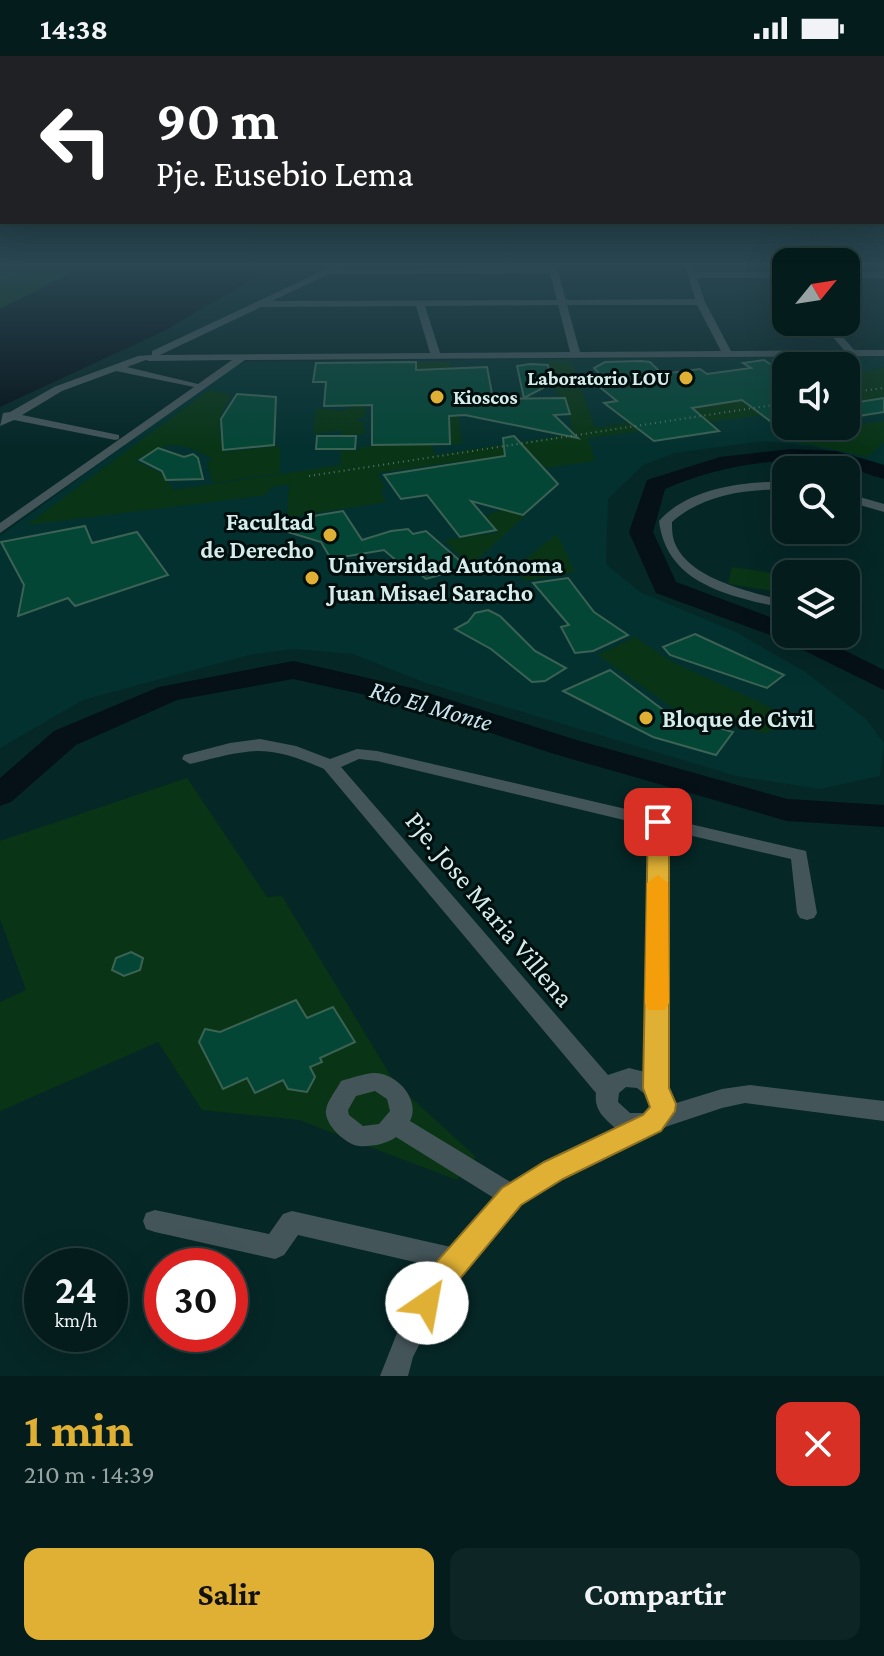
<!DOCTYPE html>
<html lang="es">
<meta charset="utf-8">
<style>
body{margin:0;font-family:"Crimson Pro",serif;background:#0d2625;color:#f1f3f6;height:100vh;display:flex;flex-direction:column;font-size:30px;white-space:nowrap}
*{box-sizing:border-box;margin:0}
p{font-size:26px;color:#97a2a3}
.icon{flex:none;width:44px;height:44px;fill:none;stroke:currentColor;stroke-width:2;stroke-linecap:round;stroke-linejoin:round}
.map{position:relative;height:1320px;overflow:hidden}
.details{display:flex;flex-direction:column;background:#041d1c;flex:1}
.details>*{flex:none}
.banner{position:absolute;left:0px;top:0px;width:884px;height:168px;box-shadow:0 8px 32px #0002,0 0 0 2px #253b3b;background:#202124;color:#fff;overflow:hidden}
.needle{width:52px;rotate:60deg}
.controls{position:absolute;left:772px;top:192px;display:grid;gap:16px}
.controls a{display:grid;place-items:center;width:88px;height:88px;border-radius:16px;background:#041d1c;box-shadow:0 8px 32px #0002,0 0 0 2px #253b3b;font-size:40px}
.speed{position:absolute;left:24px;top:1192px;display:flex;gap:16px;font-size:40px;font-weight:700;text-align:center}
.speed>*{display:grid;place-content:center;width:104px;height:104px;border-radius:50%;background:#041d1c;box-shadow:0 8px 32px #0002,0 0 0 2px #253b3b;line-height:1}
.speed small{font-size:20px;font-weight:400}
.speed .limit{border:12px solid #d22;background:#fff;color:#111}
.pin{position:absolute;display:grid;place-items:center;width:68px;height:68px;color:#fff;margin:-34px;border-radius:16px;box-shadow:0 4px 12px #0006}
.me{position:absolute;width:88px;margin:-44px;rotate:33deg;stroke-linejoin:round;filter:drop-shadow(0 0 6px #0008)}
.turn{display:flex;align-items:center;gap:28px;height:168px;padding:0 24px;font-size:36px}
.turn .icon{width:104px;height:104px;stroke-width:2.5}
.turn b{display:block;font-size:56px;line-height:68px}
.round{display:grid;place-items:center;flex:none;width:84px;height:84px;border-radius:16px;background:#0d2625}
.headline{display:flex;align-items:center;justify-content:space-between;height:136px;padding:0 24px}
h1{font-size:48px;font-weight:700;line-height:60px;color:#dfb034}
.primary-button{display:flex;gap:16px;margin-top:auto;padding:16px 24px}
.primary-button a{flex:1;height:92px;border-radius:16px;background:#dfb034;color:#111;font-size:32px;font-weight:700;line-height:92px;text-align:center}
.primary-button a+a{background:#0d2625;color:#f1f3f6}
.status{display:flex;justify-content:space-between;align-items:center;height:56px;padding:0 40px;background:#041d1c;direction:ltr}
.status svg{height:22px;fill:currentColor}
.map>svg:first-child{display:block}
.built{fill:#03312f;fill-rule:evenodd}
.green{fill:#093516}
.water{fill:#051017}
.lines{fill:none;stroke-linecap:round;stroke-linejoin:round}
.river{fill:#051017;fill-rule:evenodd}
.building{fill:#044636;stroke:#3c6254;stroke-width:2}
.path{stroke:#567372;stroke-width:2;stroke-dasharray:1 4;stroke-linecap:butt}
.minor{fill:#445559;fill-rule:evenodd}
.route{fill:#dfb034;stroke:#917222;stroke-width:2}
.slow{fill:#f59e0b}
.poi-dot{fill:#dfb034;stroke:#010e0e;stroke-width:3}
.labels{text-anchor:middle;dominant-baseline:central;stroke-width:6;stroke-linejoin:round;paint-order:stroke}
.far-poi-label{font-size:20px;font-weight:bold;fill:#d6eceb;stroke:#010e0e;text-anchor:end}
.poi-label{font-size:24px;font-weight:bold;fill:#d6eceb;stroke:#010e0e;text-anchor:start}
.water-label{font-size:26px;font-style:italic;fill:#cee3f0;stroke:#010e0e}
.near-street-label{font-size:28px;fill:#d6eceb;stroke:#010e0e}
</style>
<div class="status"><b>14:38</b><svg viewBox="0 0 49 12"><path d="M0 12V9h3v3zM5 12V6h3v6zM10 12V3h3v9zM15 12V0h3v12zM26 1h20v11H26zM47 4h2v5h-2z"/></svg></div>
<div class="map">
<svg width="884" height="1320" viewBox="0 0 884 1320">
<rect width="100%" height="100%" fill="#052726"/>
<path class="built" d="M 884,300 L 884,409 L 813,390 L 763,385 L 675,397 L 643,409 L 608,443 L 606,508 L 640,536 L 736,576 L 807,617 L 867,664 L 884,687 L 880,720 L 820,733 L 736,720 L 423,626 L 353,598 L 294,593 L 253,598 L 83,644 L 0,692 L 0,480 L 231,311 L 247,306 ZM 786,310 L 846,310 L 846,370 L 786,370 Z"/>
<g class="green">
<polygon points="0,209 87,209 0,252"/>
<path d="M 547,305 L 571,305 L 595,372 L 695,356 L 694,353 L 741,345 L 739,342 L 786,335 L 786,356 L 588,382 L 595,405 L 546,412 L 532,398 L 494,403 L 506,417 L 503,423 L 511,425 L 519,436 L 507,438 L 504,442 L 481,437 L 472,440 L 464,433 L 409,442 L 409,439 L 495,427 L 476,403 L 377,417 L 385,432 L 380,434 L 386,446 C 353,451 320,456 287,462 L 289,428 L 272,431 L 265,439 L 27,469 L 209,334 L 232,339 C 217,359 217,371 224,396 L 280,390 L 280,417 L 213,427 L 207,407 L 213,403 C 175,383 168,385 135,405 L 161,417 L 174,434 L 341,409 L 340,395 L 360,394 L 360,391 L 413,389 L 417,306 L 450,306 L 453,322 L 447,324 L 454,327 L 462,388 L 431,389 L 435,399 L 573,378 L 566,341 L 559,341 L 553,326 L 559,324 L 551,320 Z"/>
<polygon points="884,312 884,342 846,348 846,318"/>
<polygon points="365,350 366,361 355,363 364,367 365,378 343,379 340,374 313,378 316,352 343,355 346,352"/>
<polygon points="884,365 884,386 868,401 785,383 809,376"/>
<polygon points="502,454 525,460 470,510 444,484 498,477 486,459"/>
<polygon points="557,478 575,516 526,525 513,513"/>
<polygon points="732,511 786,519 786,537 728,528"/>
<polygon points="635,581 672,606 790,660 766,678 673,652 598,599"/>
<polygon points="187,722 267,841 282,840 395,1027 476,1101 457,1124 299,1064 202,1054 158,986 0,1055 0,946 26,934 0,863 0,785"/>
</g>
<polygon class="water" points="87,209 277,209 164,275 0,351 0,253"/>
<g class="lines">
<g class="river">
<path d="M 791,393 L 837,395 L 884,409 L 884,423 C 868,419 852,411 836,408 C 779,399 718,410 665,433 L 653,476 L 676,526 L 786,567 L 786,578 L 812,578 L 884,614 L 884,634 L 781,583 L 656,537 L 629,476 L 647,424 L 720,401 Z"/>
<polygon points="293,605 416,633 573,683 787,743 884,749 884,771 787,765 551,697 398,646 293,623 177,644 76,689 11,746 0,750 0,722 54,675 159,631"/>
</g>
</g>
<g class="building">
<polygon points="764,304 781,315 786,315 786,377 742,344 692,352 719,375 654,385 604,347 617,345 596,328 607,326 594,312 605,306 641,305 650,306 662,318 700,313 707,318 751,312 743,307"/>
<polygon points="416,306 416,314 487,311 493,343 565,342 570,358 554,359 578,382 465,359 449,360 450,388 372,389 372,349 324,350 326,326 313,326 316,307"/>
<polygon points="530,308 548,309 550,320 558,324 524,342 517,310"/>
<polygon points="237,338 276,341 274,389 223,394 221,363"/>
<polygon points="884,342 884,356 846,362 846,348"/>
<polygon points="317,380 356,380 355,393 316,393"/>
<polygon points="514,380 558,428 523,459 471,445 496,474 460,481 427,439 401,443 384,419 505,400 503,382"/>
<polygon points="158,392 184,401 193,398 198,402 203,423 166,424 162,415 140,404"/>
<polygon points="343,455 362,484 391,475 408,473 413,478 426,475 467,511 426,523 418,516 412,518 384,494 331,503 321,486 288,476 290,469 314,472 307,461"/>
<polygon points="85,470 92,487 137,476 168,519 75,550 68,542 18,560 24,529 1,486"/>
<polygon points="568,522 594,556 628,579 593,595 575,597 561,571 569,569 533,527"/>
<polygon points="488,554 500,560 535,595 566,612 545,625 532,626 491,593 455,573 468,566 475,557"/>
<polygon points="695,578 784,619 767,632 670,599 663,591"/>
<polygon points="610,614 666,656 733,676 716,699 653,681 563,635"/>
<polygon points="131,896 143,902 140,914 124,920 112,914 116,902"/>
<polygon points="296,944 307,962 333,951 355,986 320,1002 322,1006 310,1011 315,1021 307,1036 288,1033 283,1024 255,1037 247,1022 223,1033 199,986 205,973 220,976"/>
</g>
<g class="lines">
<g class="path">
<polyline points="0,222 37,209"/>
<polyline points="846,337 884,332"/>
<polyline points="309,420 786,347"/>
</g>
<g class="minor">
<path d="M 335,209 L 342,209 L 339,213 L 548,211 L 548,209 L 556,209 L 566,244 L 695,243 L 685,209 L 693,209 L 695,216 L 786,216 L 786,222 L 697,222 L 705,246 L 731,295 L 844,294 L 820,266 L 830,266 L 854,294 L 884,294 L 884,300 L 245,304 L 0,477 L 0,467 L 194,331 L 116,315 L 62,335 L 22,359 L 119,379 L 119,383 L 115,384 L 14,364 L 0,370 L 3,357 L 10,356 L 54,331 L 138,300 L 152,299 L 152,295 ZM 550,217 L 557,244 L 272,245 L 329,218 ZM 558,249 L 570,296 L 440,297 L 425,250 ZM 567,249 L 697,249 L 721,295 L 580,296 ZM 416,250 L 430,297 L 160,299 L 261,251 ZM 146,304 L 149,305 L 232,304 L 198,328 L 127,311 Z"/>
<rect x="846" y="216" width="38" height="6"/>
<path d="M 786,426 L 786,434 C 747,432 702,439 672,466 C 672,472 672,479 674,485 C 687,523 751,536 786,545 L 786,553 C 732,540 667,530 659,465 C 688,432 744,425 786,426 Z"/>
<polygon points="846,437 884,448 884,456 846,445"/>
<path d="M 260,683 L 296,690 L 330,703 L 357,693 L 377,695 L 806,795 L 817,857 L 814,862 L 807,864 L 800,862 L 797,857 L 791,803 L 667,774 L 667,1031 L 673,1048 L 722,1033 L 750,1029 L 884,1045 L 884,1065 L 745,1047 L 722,1052 L 668,1070 L 568,1118 L 522,1148 L 488,1182 L 434,1259 L 413,1301 L 408,1320 L 380,1320 L 401,1267 L 436,1211 L 298,1179 L 284,1199 L 275,1203 L 155,1176 L 146,1173 L 143,1165 L 146,1157 L 155,1154 L 269,1178 L 283,1158 L 292,1155 L 451,1191 L 494,1142 L 396,1081 C 387,1088 370,1091 359,1090 C 345,1088 324,1068 326,1054 C 327,1045 337,1033 341,1025 C 351,1022 363,1018 373,1017 C 396,1016 421,1043 410,1065 L 512,1127 L 551,1103 L 615,1072 C 603,1061 594,1054 596,1037 L 324,713 C 265,687 250,693 190,708 L 182,703 L 184,699 L 230,687 ZM 359,703 L 377,705 L 649,770 L 645,1016 L 629,1012 L 608,1019 L 341,711 ZM 626,1031 L 637,1032 L 650,1042 L 651,1052 L 646,1057 L 630,1057 L 618,1046 L 619,1037 ZM 375,1035 L 387,1043 L 390,1055 L 379,1068 L 363,1070 L 349,1059 L 348,1054 L 356,1040 Z"/>
</g>
</g>
<linearGradient id="sky" x2="0" y2="1"><stop stop-color="#031515"/><stop offset="0.53" stop-color="#2a4752"/><stop offset="1" stop-color="#2a4752" stop-opacity="0"/></linearGradient>
<rect width="884" height="393" fill="url(#sky)"/>
<polygon class="route" points="658,759 669,766 669,1032 676,1048 675,1055 661,1075 563,1123 521,1149 453,1231 438,1257 427,1261 417,1257 413,1247 432,1211 502,1132 544,1106 643,1059 650,1051 643,1032 648,766"/>
<polygon class="slow" points="658,819 668,827 669,947 665,954 648,954 645,947 647,827"/>
<g class="poi-dot">
<circle cx="686" cy="322" r="8"/>
<circle cx="437" cy="341" r="8"/>
<circle cx="330" cy="479" r="8"/>
<circle cx="312" cy="522" r="8"/>
<circle cx="646" cy="662" r="8"/>
</g>
<g class="labels">
<g class="far-poi-label">
<text x="670" y="322">Laboratorio LOU</text>
<text x="453" y="341" text-anchor="start">Kioscos</text>
</g>
<g class="poi-label">
<text x="314" y="465" text-anchor="end">Facultad<tspan x="314" dy="28">de Derecho</tspan></text>
<text x="328" y="508">Universidad Autónoma<tspan x="328" dy="28">Juan Misael Saracho</tspan></text>
<text x="662" y="662">Bloque de Civil</text>
</g>
<g class="water-label">
<text transform="translate(431 650) rotate(16)">Río El Monte</text>
</g>
<g class="near-street-label">
<text transform="translate(490 853) rotate(50)">Pje. Jose Maria Villena</text>
</g>
</g>
</svg>
<div class="controls">
<a><svg class="needle" viewBox="-14 -14 28 28"><path d="M0-13l5 13h-10z" fill="#e53935"/><path d="M0 13l5-13h-10z" fill="#97a2a3"/></svg></a>
<a><svg class="icon" aria-label="sound" viewBox="0 0 24 24"><path d="M4 9h4l5-4v14l-5-4H4zM17 9q2 3 0 6"/></svg></a>
<a><svg class="icon" aria-label="search" viewBox="0 0 24 24"><circle cx="10" cy="10" r="6"/><path d="M15 15l6 6"/></svg></a>
<a><svg class="icon" aria-label="layers" viewBox="0 0 24 24"><path d="M12 4l9 5-9 5-9-5zM3 14l9 5 9-5"/></svg></a>
</div>
<div class="speed"><div>24<small>km/h</small></div><div class="limit">30</div></div>
<div class="pin" style="left:658px;top:766px;background:#d93025"><svg class="icon" aria-label="arrive" viewBox="0 0 24 24"><path d="M6 21V4h12l-3 4 3 4H6"/></svg></div>
<svg class="me" style="left:427px;top:1247px" viewBox="-20 -20 40 40"><circle r="19" fill="#fff"/><path d="M0-13L10 11 0 6-10 11z" fill="#dfb034"/></svg>
<div class="banner">
<div class="turn"><svg class="icon" aria-label="left" viewBox="0 0 24 24"><path d="M17 20v-9H6M10 6l-5 5 5 5"/></svg><div><b>90 m</b>Pje. Eusebio Lema</div></div>
</div>
</div>
<section class="details">
<div class="headline"><div><h1>1 min</h1><p>210 m · 14:39</p></div><a class="round" style="background:#d93025;color:#fff"><svg class="icon" aria-label="close" viewBox="0 0 24 24"><path d="M6 6l12 12M18 6L6 18"/></svg></a></div>
<div class="primary-button"><a>Salir</a><a>Compartir</a></div>
</section>
